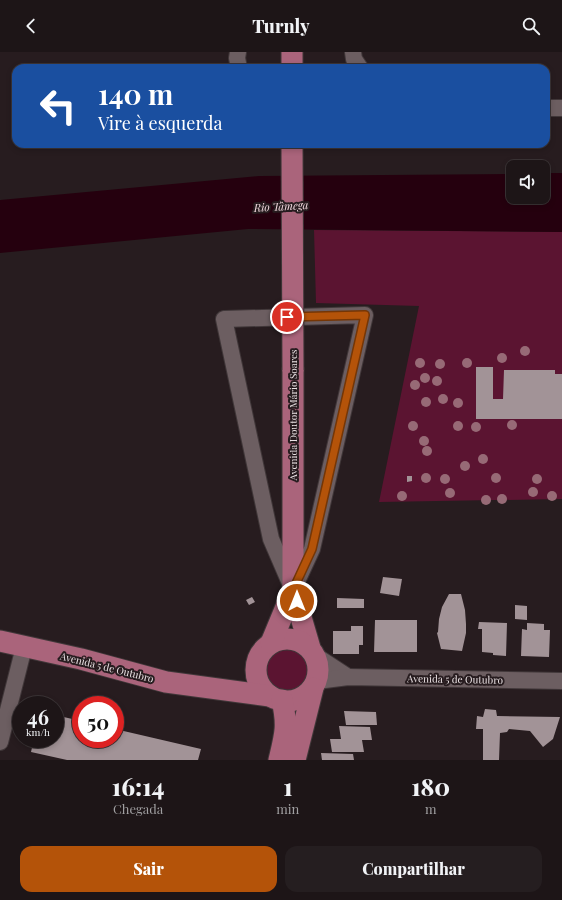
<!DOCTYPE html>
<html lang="pt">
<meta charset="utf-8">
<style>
body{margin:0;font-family:"Playfair Display",serif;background:#251e20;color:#f1f3f6;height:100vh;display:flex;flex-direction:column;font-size:15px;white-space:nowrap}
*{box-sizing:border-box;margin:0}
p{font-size:13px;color:#a09fa1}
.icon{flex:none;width:22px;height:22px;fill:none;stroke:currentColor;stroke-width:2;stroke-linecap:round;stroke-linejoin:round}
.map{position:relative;height:708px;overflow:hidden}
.details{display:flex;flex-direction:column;background:#1d1517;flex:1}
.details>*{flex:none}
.top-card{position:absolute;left:12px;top:12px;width:538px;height:84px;border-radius:12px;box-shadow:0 2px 6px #0003,0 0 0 1px #3b3436;background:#1a4fa0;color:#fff;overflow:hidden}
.tools{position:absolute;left:506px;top:108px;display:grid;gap:8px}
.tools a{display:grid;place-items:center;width:44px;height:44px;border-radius:8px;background:#1d1517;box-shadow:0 2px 6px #0003,0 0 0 1px #3b3436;font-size:20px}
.speed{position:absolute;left:12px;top:644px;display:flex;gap:8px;font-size:20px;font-weight:700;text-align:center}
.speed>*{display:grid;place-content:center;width:52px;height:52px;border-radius:50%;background:#1d1517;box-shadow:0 2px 6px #0003,0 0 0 1px #3b3436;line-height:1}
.speed small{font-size:10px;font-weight:400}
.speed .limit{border:6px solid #d22;background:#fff;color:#111}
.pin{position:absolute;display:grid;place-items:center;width:34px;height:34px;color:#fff;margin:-17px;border:2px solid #fff;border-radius:50%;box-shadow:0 1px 4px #0007}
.me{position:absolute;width:44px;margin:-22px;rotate:0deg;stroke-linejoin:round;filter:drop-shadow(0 0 3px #0008)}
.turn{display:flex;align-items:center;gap:14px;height:84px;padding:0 20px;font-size:18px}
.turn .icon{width:52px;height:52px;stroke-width:2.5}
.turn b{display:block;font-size:28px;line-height:34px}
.eta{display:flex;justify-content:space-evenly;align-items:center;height:68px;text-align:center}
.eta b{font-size:24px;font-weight:800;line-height:28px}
.cta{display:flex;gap:8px;margin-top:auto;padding:8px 20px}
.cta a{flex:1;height:46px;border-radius:12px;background:#b45309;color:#fff;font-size:16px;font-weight:800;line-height:46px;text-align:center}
.cta a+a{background:#251e20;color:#f1f3f6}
header{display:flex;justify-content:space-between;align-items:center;height:52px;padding:0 20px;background:#1d1517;font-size:18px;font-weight:800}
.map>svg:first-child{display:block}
.green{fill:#5b1431}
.water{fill:#25000e}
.building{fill:#a29397}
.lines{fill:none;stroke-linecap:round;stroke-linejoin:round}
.minor-casing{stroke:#403739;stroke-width:18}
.major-casing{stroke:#403739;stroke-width:23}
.minor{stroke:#6c5e61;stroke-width:16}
.major{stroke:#aa647b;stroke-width:21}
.major-bridge-casing{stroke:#403739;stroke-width:23;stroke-linecap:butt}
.major-bridge{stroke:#aa647b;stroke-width:21}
.tree{fill:#976a76}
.route-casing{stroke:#753606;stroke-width:10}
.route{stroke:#b45309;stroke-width:7}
.labels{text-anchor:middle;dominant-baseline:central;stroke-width:4;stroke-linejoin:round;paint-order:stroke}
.street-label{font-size:10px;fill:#ebe3e5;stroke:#271c1f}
.water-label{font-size:11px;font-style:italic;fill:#f2d9df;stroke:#271c1f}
</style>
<header><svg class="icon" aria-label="back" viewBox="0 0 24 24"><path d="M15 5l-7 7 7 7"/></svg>Turnly<svg class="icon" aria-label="search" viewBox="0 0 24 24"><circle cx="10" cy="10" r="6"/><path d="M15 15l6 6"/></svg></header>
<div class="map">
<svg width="562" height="708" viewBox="0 0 562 708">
<rect width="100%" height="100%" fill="#271c1f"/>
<g class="green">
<polygon points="314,178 562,180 562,447 379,450 419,254 316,251"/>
<circle cx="287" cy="618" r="21"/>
</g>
<polygon class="water" points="543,121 562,121 562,180 248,177 0,201 0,148 259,124 513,122 513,145 543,145"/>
<g class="building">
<polygon points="476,315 493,315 493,347 503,347 504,318 555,318 555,322 562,322 562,367 476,367"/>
<polygon points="407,424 412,424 412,429 407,430"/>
<polygon points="383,525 402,527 399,544 380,541"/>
<polygon points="449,542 461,542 465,558 466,572 466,581 462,599 441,597 437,581 438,580 439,567 442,555"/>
<polygon points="252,545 255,550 249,553 246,548"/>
<polygon points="337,546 364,547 364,556 337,556"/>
<polygon points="515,553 527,554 527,568 515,567"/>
<polygon points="375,568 417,568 417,600 374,600"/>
<polygon points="479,570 507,571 506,604 493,603 493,601 482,600 482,577 478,577"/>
<polygon points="527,571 544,572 544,578 550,578 549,605 521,604 522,577 527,578"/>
<polygon points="351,574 363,574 363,593 359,593 359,602 333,602 333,579 351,579"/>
<polygon points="485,657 496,658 497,664 560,665 553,687 543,695 530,679 509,677 507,680 500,681 499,708 483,708 483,677 476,677 477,664 483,665"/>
<polygon points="344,659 376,660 377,673 346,673"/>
<polygon points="55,663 81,669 81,687 115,687 115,677 201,697 198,708 67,708 31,700 34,687 55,687"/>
<polygon points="339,674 370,675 372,688 362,688 364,700 332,700 330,687 341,687"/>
<polygon points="321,701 353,702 354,708 322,708"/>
</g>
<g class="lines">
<g class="minor-casing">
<g id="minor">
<polyline points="238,0 237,6 239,16"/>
<polyline points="353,0 354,7 360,16"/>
<polyline points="546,56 562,56"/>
<polygon points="365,263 312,497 293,538 271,487 224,267"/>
<polyline points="316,604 348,625"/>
<polyline points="317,629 348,625 562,629"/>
<polyline points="0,690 24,595"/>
</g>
</g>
<g class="major-casing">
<g id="major">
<polyline points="292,16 292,0"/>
<polyline points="293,318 293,538 310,596"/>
<circle cx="287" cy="618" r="31"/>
<polyline points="0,589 81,607 166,630 270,644"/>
<polyline points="271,591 293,538"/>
<path d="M 279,708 C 285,683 288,674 282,648"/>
<polyline points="295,708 313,636"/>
</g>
</g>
<use href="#minor" class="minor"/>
<use href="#major" class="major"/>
<g class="major-bridge-casing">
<polyline id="major-bridge" points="292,92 293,318"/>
</g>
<use href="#major-bridge" class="major-bridge"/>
</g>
<g class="tree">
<circle cx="525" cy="299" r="5"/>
<circle cx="502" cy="306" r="5"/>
<circle cx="420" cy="311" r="5"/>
<circle cx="467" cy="311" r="5"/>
<circle cx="440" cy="312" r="5"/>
<circle cx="425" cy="326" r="5"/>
<circle cx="437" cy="329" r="5"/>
<circle cx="415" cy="333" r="5"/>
<circle cx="443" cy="347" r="5"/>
<circle cx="426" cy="350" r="5"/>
<circle cx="458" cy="351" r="5"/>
<circle cx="512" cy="373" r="5"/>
<circle cx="413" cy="374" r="5"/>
<circle cx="458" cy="374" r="5"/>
<circle cx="476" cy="375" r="5"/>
<circle cx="424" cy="389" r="5"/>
<circle cx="427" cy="399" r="5"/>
<circle cx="483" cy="407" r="5"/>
<circle cx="465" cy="414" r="5"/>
<circle cx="426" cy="426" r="5"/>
<circle cx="496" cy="426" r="5"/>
<circle cx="445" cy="427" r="5"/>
<circle cx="537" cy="427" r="5"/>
<circle cx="533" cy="440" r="5"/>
<circle cx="450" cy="441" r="5"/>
<circle cx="402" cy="444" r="5"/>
<circle cx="552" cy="444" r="5"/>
<circle cx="502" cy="447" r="5"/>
<circle cx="486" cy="448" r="5"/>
</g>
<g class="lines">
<g class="route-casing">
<polyline id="route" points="287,265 365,263 312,497 293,538 297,549"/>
</g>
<use href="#route" class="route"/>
</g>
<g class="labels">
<g class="street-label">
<text transform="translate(293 363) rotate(-90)">Avenida Doutor Mário Soares</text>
<text transform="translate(107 615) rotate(14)">Avenida 5 de Outubro</text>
<text transform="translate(455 627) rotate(1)">Avenida 5 de Outubro</text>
</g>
<g class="water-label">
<text transform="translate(281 154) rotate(-3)">Rio Tâmega</text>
</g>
</g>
</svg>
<div class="tools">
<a><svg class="icon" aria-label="sound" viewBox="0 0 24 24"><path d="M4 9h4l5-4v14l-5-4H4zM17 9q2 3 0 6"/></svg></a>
</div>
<div class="speed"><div>46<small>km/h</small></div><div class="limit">50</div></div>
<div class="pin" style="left:287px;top:265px;background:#d93025"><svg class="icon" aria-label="arrive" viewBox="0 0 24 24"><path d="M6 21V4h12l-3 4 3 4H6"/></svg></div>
<svg class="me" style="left:297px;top:549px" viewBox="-20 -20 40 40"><circle r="17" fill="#b45309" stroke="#fff" stroke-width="3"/><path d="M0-11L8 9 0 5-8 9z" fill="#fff"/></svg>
<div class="top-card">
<div class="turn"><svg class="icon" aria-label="left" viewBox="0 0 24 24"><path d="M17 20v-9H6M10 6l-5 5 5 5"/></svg><div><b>140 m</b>Vire à esquerda</div></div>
</div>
</div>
<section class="details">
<div class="eta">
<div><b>16:14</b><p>Chegada</p></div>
<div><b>1</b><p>min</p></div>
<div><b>180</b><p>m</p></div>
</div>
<div class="cta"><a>Sair</a><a>Compartilhar</a></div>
</section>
